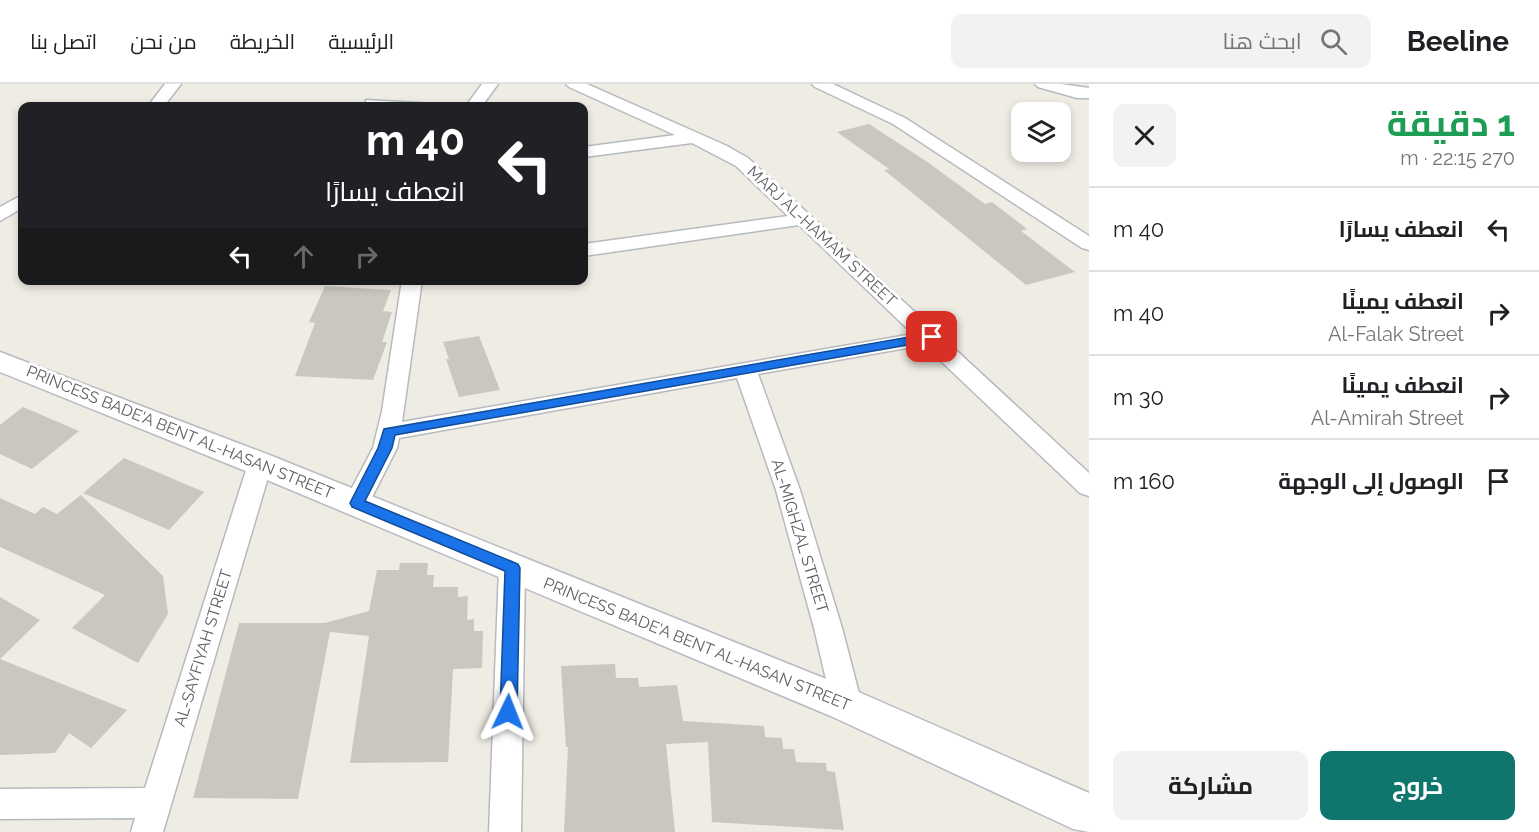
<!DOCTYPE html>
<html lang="ar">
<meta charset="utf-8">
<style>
body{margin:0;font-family:Raleway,Cairo,sans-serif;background:#f2f2f2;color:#202124;direction:rtl;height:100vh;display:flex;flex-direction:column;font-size:22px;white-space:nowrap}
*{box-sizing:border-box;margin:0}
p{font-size:20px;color:#757577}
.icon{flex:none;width:33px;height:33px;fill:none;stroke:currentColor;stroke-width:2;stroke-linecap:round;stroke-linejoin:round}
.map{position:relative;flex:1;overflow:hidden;direction:ltr}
.side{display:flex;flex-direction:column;background:#fff;width:450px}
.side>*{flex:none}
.guide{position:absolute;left:18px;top:18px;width:570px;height:183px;border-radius:12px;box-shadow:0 3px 9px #0003;direction:rtl;background:#202124;color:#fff;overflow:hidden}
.tools{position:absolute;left:1011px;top:18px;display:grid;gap:12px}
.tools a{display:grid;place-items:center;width:60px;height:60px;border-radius:12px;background:#fff;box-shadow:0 3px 9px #0003;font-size:30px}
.pin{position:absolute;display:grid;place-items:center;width:51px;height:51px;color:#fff;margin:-26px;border-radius:12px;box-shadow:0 3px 9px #0006}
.me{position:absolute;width:66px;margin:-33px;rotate:2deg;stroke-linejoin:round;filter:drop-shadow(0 0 4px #0008)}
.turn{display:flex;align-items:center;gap:21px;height:126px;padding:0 24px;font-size:27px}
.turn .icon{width:78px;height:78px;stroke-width:2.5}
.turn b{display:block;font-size:42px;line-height:51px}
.lanes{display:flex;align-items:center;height:57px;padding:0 24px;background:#0003;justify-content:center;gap:30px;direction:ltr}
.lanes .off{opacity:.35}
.round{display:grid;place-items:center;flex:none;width:63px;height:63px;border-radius:12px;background:#f2f2f2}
.headline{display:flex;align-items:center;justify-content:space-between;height:102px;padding:0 24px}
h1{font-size:36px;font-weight:700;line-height:45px;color:#1e9e55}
.primary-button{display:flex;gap:12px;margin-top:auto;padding:12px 24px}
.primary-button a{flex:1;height:69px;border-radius:12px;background:#0f766e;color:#fff;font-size:24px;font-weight:700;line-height:69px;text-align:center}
.primary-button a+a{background:#f2f2f2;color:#202124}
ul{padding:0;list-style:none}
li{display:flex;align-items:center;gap:18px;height:84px;padding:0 24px;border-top:2px solid #e0e0e0}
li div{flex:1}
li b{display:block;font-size:22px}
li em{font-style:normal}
header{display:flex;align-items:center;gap:36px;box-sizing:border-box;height:84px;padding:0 30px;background:#fff;border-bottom:2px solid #e0e0e0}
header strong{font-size:28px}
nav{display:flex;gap:33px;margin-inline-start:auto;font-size:21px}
.search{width:420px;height:54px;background:#f2f2f2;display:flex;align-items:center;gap:15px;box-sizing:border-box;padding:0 21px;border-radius:12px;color:#757577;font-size:22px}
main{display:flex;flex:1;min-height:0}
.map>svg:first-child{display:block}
.building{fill:#cac7c1}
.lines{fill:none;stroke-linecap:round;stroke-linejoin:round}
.lane-casing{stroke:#b6babf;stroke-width:3}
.street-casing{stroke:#b6babf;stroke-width:3}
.secondary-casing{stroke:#b7bbc1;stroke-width:3}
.lane{fill:#fff;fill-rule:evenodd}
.street{fill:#fff;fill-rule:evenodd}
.secondary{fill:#fff;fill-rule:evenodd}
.route{fill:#1a73e8;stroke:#114b97;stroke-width:1.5}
.labels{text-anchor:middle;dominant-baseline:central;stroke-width:6;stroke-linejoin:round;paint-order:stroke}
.street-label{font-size:16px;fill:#5c6065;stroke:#fff}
</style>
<header>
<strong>Beeline</strong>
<div class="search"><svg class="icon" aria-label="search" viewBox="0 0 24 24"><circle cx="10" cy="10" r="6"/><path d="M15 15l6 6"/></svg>ابحث هنا</div>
<nav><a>الرئيسية</a><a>الخريطة</a><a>من نحن</a><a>اتصل بنا</a></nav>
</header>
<main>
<section class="side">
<div class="headline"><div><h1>1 دقيقة</h1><p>270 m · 22:15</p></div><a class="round"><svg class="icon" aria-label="close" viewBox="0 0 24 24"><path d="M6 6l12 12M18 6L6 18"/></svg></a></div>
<ul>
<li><svg class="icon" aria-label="left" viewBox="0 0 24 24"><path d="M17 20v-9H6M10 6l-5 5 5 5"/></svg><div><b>انعطف يسارًا</b></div><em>40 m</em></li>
<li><svg class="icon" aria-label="right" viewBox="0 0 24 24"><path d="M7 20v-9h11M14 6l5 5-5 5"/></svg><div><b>انعطف يمينًا</b><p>Al-Falak Street</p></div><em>40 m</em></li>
<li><svg class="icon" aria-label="right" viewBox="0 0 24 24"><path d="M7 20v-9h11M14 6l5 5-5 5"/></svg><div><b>انعطف يمينًا</b><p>Al-Amirah Street</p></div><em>30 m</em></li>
<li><svg class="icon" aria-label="arrive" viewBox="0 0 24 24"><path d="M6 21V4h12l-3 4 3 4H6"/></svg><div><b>الوصول إلى الوجهة</b></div><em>160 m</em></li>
</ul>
<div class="primary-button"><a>خروج</a><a>مشاركة</a></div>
</section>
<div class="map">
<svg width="1089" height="748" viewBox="0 0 1089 748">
<rect width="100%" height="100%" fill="#efece4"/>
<g class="building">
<polygon points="869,40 926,77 985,120 992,118 1027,145 1021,147 1075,188 1026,201 884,86 889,85 837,48"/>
<polygon points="325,202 391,206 383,227 392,228 382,258 387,258 373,296 295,292 315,239 309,238"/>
<polygon points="479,252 500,306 459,313 446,275 449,275 443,258"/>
<polygon points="23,323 79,347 32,385 0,370 0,341"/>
<polygon points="124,374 204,408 169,446 83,409"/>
<polygon points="81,411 163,492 168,530 138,579 72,544 105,511 0,463 0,414 35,430 43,423 57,430"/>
<polygon points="400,479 428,479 427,491 434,491 433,503 458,503 458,513 468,512 467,536 474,535 474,547 483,547 482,584 453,585 448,678 350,679 369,552 330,548 298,715 193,714 239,539 325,539 369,527 377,486 399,486"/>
<polygon points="0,513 40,536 0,575 127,626 91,664 69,649 55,669 0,671"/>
<polygon points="615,580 616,594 638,594 639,603 677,601 683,637 764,642 765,653 782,654 783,665 794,665 796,678 826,679 827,687 835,688 844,746 712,738 708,658 666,660 675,748 564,748 568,663 566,663 561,582"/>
</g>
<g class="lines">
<g class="lane-casing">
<polygon id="lane" points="366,16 436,20 440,22 369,20 366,20"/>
</g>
<g class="street-casing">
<g id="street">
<polygon points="165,0 181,0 164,22 148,22"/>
<polygon points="482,0 498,0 482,22 466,22"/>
<polygon points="566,0 587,0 727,62 748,74 1089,389 1089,412 1080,409 924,261 758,290 800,406 842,544 862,621 857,630 847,634 837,630 832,621 814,544 776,406 737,294 399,354 397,364 366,425 357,428 348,425 344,419 373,364 382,327 402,196 422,196 402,338 913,250 799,141 584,172 584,160 788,132 736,82 692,59 584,73 584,63 675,51 569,3"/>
<polygon points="812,0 833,0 905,34 1089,152 1089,166 1082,164 893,40 815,3"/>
<polygon points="1035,0 1061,0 1089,4 1089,14 1077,14 1038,3"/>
<polygon points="22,111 22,124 0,137 0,123"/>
<polygon points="260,372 269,374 272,380 163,748 131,748 135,734 0,735 0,705 145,704 248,380 251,374"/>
<polygon points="512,474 521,477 525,484 521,748 489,748 499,484 503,477"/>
</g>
</g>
<g class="secondary-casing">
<polygon id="secondary" points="0,268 272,372 861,609 1089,709 1089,748 1073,745 833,633 248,388 0,288"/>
</g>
<use href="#lane" class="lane"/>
<use href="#street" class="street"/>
<use href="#secondary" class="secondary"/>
</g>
<polygon class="route" points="932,249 938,253 936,256 395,351 392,364 365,417 518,480 520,484 517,628 515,633 508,636 502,633 500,628 505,487 352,423 350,419 378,364 384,345"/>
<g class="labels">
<g class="street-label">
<text transform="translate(822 152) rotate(43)">MARJ AL-HAMAM STREET</text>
<text transform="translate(180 348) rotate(22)">PRINCESS BADE'A BENT AL-HASAN STREET</text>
<text transform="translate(800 452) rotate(73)">AL-MIGHZAL STREET</text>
<text transform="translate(697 560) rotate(22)">PRINCESS BADE'A BENT AL-HASAN STREET</text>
<text transform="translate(203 564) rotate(-73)">AL-SAYFIYAH STREET</text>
</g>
</g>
</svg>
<div class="tools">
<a><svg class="icon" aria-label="layers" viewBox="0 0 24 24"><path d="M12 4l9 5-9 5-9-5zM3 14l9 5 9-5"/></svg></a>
</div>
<div class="pin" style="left:932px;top:253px;background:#d93025"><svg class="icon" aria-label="arrive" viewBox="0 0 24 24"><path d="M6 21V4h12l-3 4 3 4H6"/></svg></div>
<svg class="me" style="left:508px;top:628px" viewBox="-20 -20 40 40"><path d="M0-17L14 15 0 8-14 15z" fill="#1a73e8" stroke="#fff" stroke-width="4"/></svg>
<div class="guide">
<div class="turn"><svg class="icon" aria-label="left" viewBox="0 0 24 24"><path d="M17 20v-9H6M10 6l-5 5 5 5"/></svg><div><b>40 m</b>انعطف يسارًا</div></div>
<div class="lanes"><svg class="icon" aria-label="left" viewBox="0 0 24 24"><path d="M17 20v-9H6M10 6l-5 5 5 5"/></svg><svg class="icon off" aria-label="ahead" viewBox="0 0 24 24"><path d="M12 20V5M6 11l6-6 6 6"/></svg><svg class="icon off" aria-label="right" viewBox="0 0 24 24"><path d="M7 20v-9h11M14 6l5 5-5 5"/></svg></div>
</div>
</div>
</main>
